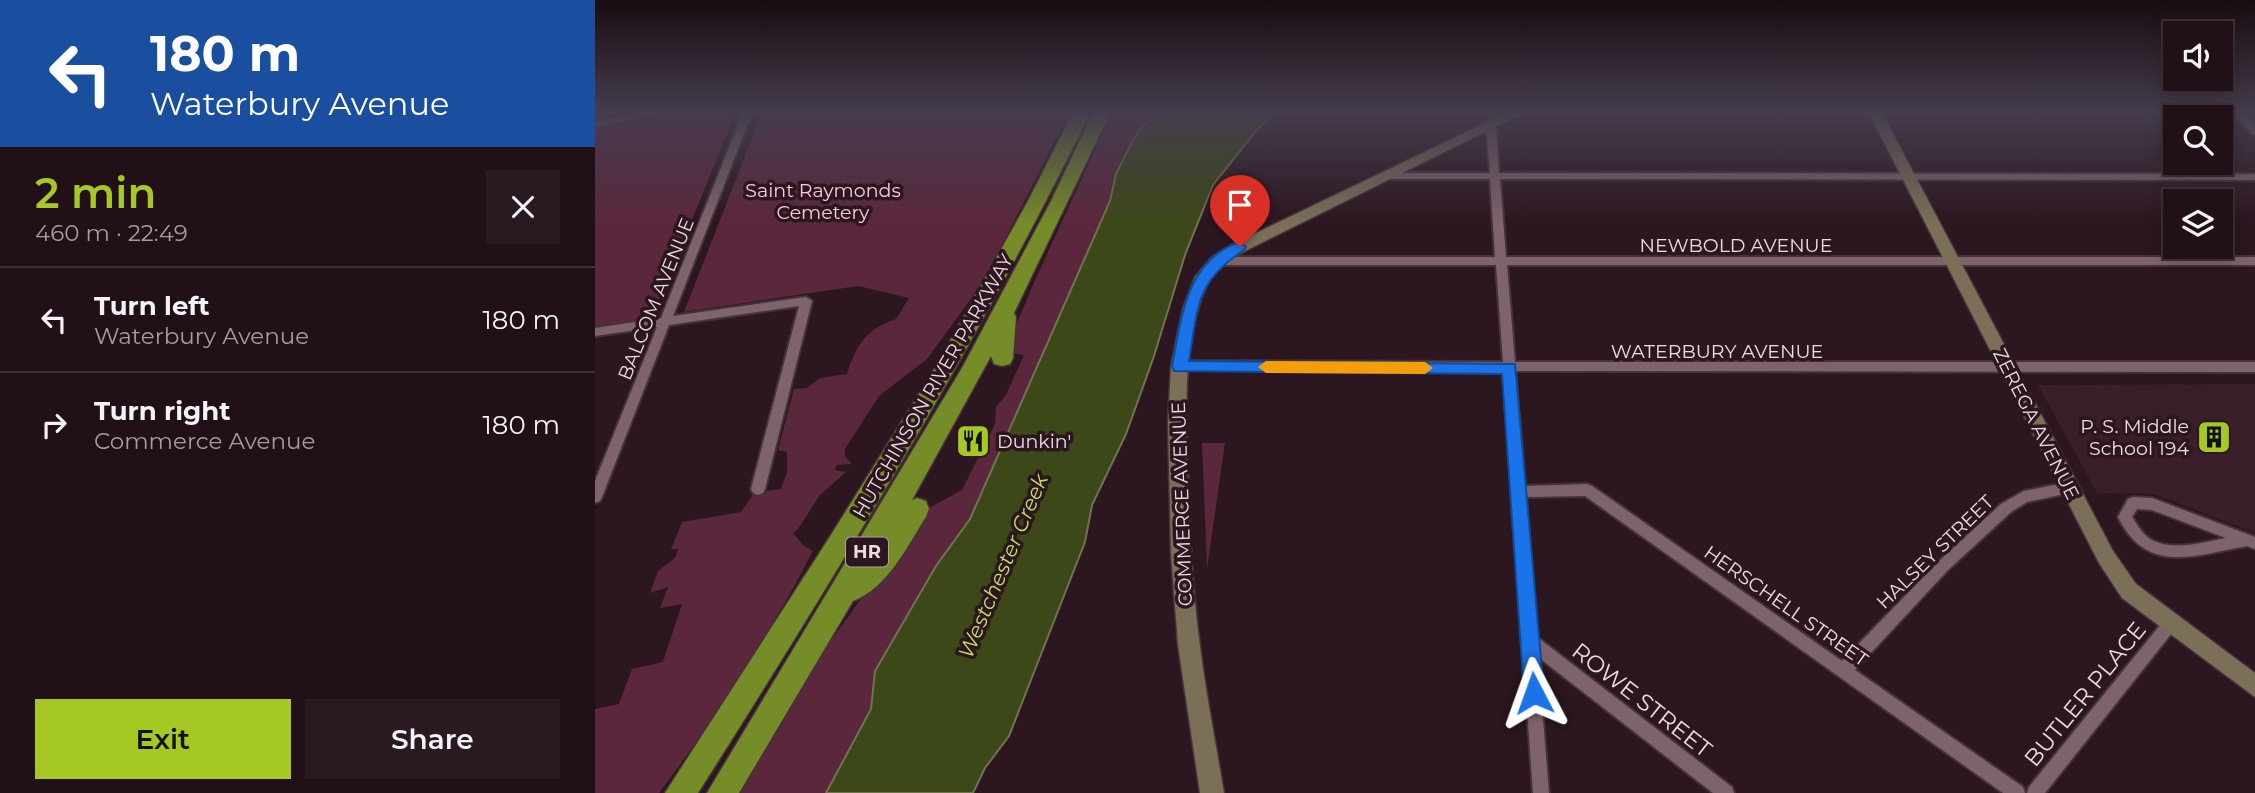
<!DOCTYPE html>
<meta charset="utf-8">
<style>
body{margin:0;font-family:Montserrat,sans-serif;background:#291920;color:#f1f3f6;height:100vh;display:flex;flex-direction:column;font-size:26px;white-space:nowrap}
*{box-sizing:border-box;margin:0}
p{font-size:23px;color:#a29da1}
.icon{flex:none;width:38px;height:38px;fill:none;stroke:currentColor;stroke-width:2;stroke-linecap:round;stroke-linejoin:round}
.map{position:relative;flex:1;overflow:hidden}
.sheet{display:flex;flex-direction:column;background:#211017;width:595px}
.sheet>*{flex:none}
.banner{background:#1a4fa0;color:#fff;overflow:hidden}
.buttons{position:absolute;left:1568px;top:21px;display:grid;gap:14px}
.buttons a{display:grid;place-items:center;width:70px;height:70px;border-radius:0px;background:#211017;box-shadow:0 4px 18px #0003,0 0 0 2px #3e3036;font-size:35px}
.pin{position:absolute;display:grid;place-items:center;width:60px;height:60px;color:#fff;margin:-72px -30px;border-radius:50% 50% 50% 0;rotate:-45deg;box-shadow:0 0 7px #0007}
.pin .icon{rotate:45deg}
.me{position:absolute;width:77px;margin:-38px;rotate:356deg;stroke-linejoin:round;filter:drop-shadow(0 0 5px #0008)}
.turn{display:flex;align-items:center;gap:24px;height:147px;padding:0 35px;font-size:32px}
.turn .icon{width:91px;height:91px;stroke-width:2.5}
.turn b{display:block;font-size:49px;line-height:60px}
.round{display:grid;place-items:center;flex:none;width:74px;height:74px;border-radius:0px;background:#291920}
.head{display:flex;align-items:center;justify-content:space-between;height:119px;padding:0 35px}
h1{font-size:42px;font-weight:600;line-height:52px;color:#a6c822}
.action{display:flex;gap:14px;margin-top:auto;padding:14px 35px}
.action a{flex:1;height:80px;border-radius:0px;background:#a6c822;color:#111;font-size:28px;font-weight:600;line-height:80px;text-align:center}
.action a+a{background:#291920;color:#f1f3f6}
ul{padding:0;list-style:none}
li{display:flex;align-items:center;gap:21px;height:105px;padding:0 35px;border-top:2px solid #3e3036}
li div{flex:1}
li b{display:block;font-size:26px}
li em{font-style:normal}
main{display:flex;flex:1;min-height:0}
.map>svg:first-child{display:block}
.built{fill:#3a1e29}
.green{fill:#5b273d}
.water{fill:#3c4817;stroke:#717454;stroke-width:2}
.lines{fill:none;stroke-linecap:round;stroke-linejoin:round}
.street-casing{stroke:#443339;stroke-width:4}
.secondary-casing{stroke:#443339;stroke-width:3}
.highway-casing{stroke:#443339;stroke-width:3}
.street{fill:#7e636c;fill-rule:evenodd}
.secondary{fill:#7b6f58;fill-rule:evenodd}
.highway{fill:#758c28;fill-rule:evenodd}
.route{fill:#1a73e8;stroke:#114b97;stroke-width:2}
.slow{fill:#f59e0b}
.labels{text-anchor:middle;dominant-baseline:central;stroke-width:7;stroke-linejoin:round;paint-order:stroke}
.shield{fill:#2c161f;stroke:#b2a1a7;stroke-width:2}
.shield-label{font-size:18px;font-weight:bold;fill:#ecdce1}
.park-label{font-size:19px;fill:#fbc9db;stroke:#2c161f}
.street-label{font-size:19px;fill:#ecdce1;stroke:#2c161f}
.poi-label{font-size:19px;fill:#ecdce1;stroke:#2c161f;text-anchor:end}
.water-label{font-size:21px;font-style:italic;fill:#c0df66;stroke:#2c161f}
.near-street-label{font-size:23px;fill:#ecdce1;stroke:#2c161f}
</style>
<main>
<section class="sheet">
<div class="banner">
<div class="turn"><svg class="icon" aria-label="left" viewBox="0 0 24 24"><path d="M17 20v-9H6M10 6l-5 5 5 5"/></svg><div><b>180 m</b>Waterbury Avenue</div></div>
</div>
<div class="head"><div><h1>2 min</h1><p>460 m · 22:49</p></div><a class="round"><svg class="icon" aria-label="close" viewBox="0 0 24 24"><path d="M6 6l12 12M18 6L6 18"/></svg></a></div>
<ul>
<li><svg class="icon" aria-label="left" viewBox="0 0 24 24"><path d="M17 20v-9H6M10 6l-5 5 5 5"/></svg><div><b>Turn left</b><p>Waterbury Avenue</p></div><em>180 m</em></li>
<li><svg class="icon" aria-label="right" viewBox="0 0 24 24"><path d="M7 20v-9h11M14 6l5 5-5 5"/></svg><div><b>Turn right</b><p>Commerce Avenue</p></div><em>180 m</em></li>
</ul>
<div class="action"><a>Exit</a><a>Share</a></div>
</section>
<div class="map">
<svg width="1660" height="793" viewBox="0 0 1660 793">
<rect width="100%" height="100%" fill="#2c161f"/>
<polygon class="built" points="1660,384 1660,533 1559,494 1502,493 1443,385"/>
<g class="green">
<polygon points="93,113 140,114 57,318 0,327 0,129"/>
<path d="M 167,113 L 474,113 L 389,281 L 332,359 L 284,396 L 250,449 L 250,456 L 257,464 L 242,465 L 240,470 L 251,472 L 225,495 L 203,529 L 198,533 L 209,546 L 218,551 C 174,636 122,716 64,793 L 0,793 L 0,709 L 24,704 L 37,669 L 68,662 L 87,604 L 65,608 L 73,587 L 55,593 L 63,571 L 80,558 L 83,549 L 76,549 L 87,522 L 146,512 L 159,493 L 186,489 L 192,472 L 192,452 L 183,450 L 199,389 L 212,388 L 225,378 L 252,374 C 261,345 271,329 301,319 L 314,298 L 263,286 L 89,312 Z"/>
<path d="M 516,113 L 563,113 L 546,127 L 536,144 L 521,174 L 515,201 L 375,520 L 341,566 L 280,671 L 276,709 L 231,793 L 143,793 L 224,657 L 322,521 L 334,508 L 367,490 L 400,424 L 401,407 L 411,395 L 429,355 L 411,352 C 441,270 482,194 516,113 Z"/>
<polygon points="607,443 630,443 612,569"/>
</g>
<polygon class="water" points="563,113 679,113 661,131 618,185 590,255 559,356 531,434 497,505 490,542 414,736 390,768 378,793 231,793 276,709 280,671 341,566 375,519 515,201 521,174 536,144 546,127"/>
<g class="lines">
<g class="street-casing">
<g id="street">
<polygon points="44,113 64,113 0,128 0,122"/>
<polygon points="148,113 157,113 78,316 211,297 217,301 170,489 168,493 163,495 158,493 156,489 204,306 74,325 7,497 5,501 0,503 0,481 62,327 0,336 0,328 66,318"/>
<polygon points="1639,113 1648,113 1660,126 1660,135 1657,134"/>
<polygon points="896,123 901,126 904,173 1660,174 1660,180 905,179 911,257 1660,257 1660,265 912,265 920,362 1660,362 1660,372 920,371 930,486 992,484 997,486 1247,661 1343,562 1406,504 1429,491 1474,482 1479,484 1481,488 1479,492 1432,502 1416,512 1353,570 1260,670 1428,787 1430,793 1408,793 990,496 931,497 942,637 1137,787 1139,793 1118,793 943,657 954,793 938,793 908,371 581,369 579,366 581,363 585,361 908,362 901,265 622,265 617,261 622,257 900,257 895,179 791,179 786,176 791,173 895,173 891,126"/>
<path d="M 1538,497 L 1557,498 L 1660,537 L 1660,549 L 1652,546 C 1600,555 1552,576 1523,517 L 1533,499 ZM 1542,509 L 1557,510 L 1631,538 C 1610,542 1580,551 1559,541 C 1549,537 1543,526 1537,517 Z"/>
<polygon points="1575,617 1580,619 1582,624 1580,629 1450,793 1432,793 1434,787 1570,619"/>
</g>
</g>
<g class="secondary-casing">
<g id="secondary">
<path d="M 911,113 L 928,113 L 650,251 C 637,259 622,266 614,281 C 587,334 591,412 593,470 C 595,529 597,587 605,646 C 611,695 621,744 629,793 L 605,793 L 583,645 L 576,554 L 573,422 L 576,366 L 588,308 L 600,277 L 617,257 L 640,243 Z"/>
<polygon points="1274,113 1287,113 1518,551 1541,584 1660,673 1660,697 1527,598 1504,563"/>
</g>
</g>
<g class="highway-casing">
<g id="highway">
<path d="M 478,113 L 495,113 C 380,349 243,572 103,793 L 70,793 L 236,535 L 340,368 L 433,201 Z"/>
<path d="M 498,113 L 515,113 L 419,313 L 421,317 L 418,358 L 415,364 L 407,366 L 399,364 L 396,356 L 317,500 L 322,498 L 331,501 L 334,509 L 331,517 C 312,546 293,588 258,601 L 144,793 L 112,793 L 367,368 L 456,201 Z"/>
</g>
</g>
<use href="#street" class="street"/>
<use href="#secondary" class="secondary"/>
<use href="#highway" class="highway"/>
</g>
<linearGradient id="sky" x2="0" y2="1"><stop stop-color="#180c11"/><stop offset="0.5" stop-color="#453c4d"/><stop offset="1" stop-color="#453c4d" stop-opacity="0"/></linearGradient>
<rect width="1660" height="224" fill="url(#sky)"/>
<path class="route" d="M 645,242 L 651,247 L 649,250 C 600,282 603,307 594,361 L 920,364 L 949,693 L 946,700 L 939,703 L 932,700 L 929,693 L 907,374 L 579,371 L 577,366 C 586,320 591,259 645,242 Z"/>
<polygon class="slow" points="671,361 830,362 838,368 830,374 671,373 663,367"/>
<defs>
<g id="building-square" transform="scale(1.75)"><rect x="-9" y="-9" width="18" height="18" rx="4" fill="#a6c822" stroke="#2c161f"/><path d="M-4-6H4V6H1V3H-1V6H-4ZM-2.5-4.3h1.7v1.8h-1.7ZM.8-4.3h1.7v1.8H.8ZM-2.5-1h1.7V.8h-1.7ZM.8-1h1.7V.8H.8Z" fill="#111"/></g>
<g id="restaurant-square" transform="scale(1.75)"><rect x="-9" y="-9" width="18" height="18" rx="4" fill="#a6c822" stroke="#2c161f"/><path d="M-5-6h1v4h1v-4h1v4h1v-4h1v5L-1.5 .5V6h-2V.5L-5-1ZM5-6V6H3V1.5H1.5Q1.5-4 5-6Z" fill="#111"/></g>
</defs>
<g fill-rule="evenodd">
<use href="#building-square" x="1619" y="437"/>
<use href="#restaurant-square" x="378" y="441"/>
</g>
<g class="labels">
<rect class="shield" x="251" y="537.5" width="42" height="29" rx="5"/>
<g class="shield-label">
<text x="272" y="552">HR</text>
</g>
<g class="park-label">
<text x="228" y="190">Saint Raymonds<tspan x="228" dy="22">Cemetery</tspan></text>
</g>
<g class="street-label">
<text x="1141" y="245">NEWBOLD AVENUE</text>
<text transform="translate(61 299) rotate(-68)">BALCOM AVENUE</text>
<text x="1122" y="351">WATERBURY AVENUE</text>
<text transform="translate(338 386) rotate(-60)">HUTCHINSON RIVER PARKWAY</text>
<text transform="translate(1441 424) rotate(63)">ZEREGA AVENUE</text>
<text transform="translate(587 504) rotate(-92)">COMMERCE AVENUE</text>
<text transform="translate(1340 552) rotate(-44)">HALSEY STREET</text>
<text transform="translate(1191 606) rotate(35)">HERSCHELL STREET</text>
</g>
<g class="poi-label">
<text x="1594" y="426">P. S. Middle<tspan x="1594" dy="22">School 194</tspan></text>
<text x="402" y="441" text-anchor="start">Dunkin'</text>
</g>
<g class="water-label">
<text transform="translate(408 566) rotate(-67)">Westchester Creek</text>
</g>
<g class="near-street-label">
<text transform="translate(1490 694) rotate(-51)">BUTLER PLACE</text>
<text transform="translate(1047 700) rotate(38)">ROWE STREET</text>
</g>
</g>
</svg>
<div class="buttons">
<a><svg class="icon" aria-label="sound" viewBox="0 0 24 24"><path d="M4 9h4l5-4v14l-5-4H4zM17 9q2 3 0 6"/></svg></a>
<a><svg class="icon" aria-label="search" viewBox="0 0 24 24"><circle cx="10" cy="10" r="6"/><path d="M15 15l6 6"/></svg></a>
<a><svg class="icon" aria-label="layers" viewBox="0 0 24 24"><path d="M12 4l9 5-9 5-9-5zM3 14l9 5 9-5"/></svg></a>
</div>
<div class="pin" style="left:645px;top:247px;background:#d93025"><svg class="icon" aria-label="arrive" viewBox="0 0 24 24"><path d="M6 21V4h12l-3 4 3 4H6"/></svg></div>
<svg class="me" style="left:939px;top:693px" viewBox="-20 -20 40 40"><path d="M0-17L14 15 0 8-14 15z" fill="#1a73e8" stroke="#fff" stroke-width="4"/></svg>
</div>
</main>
